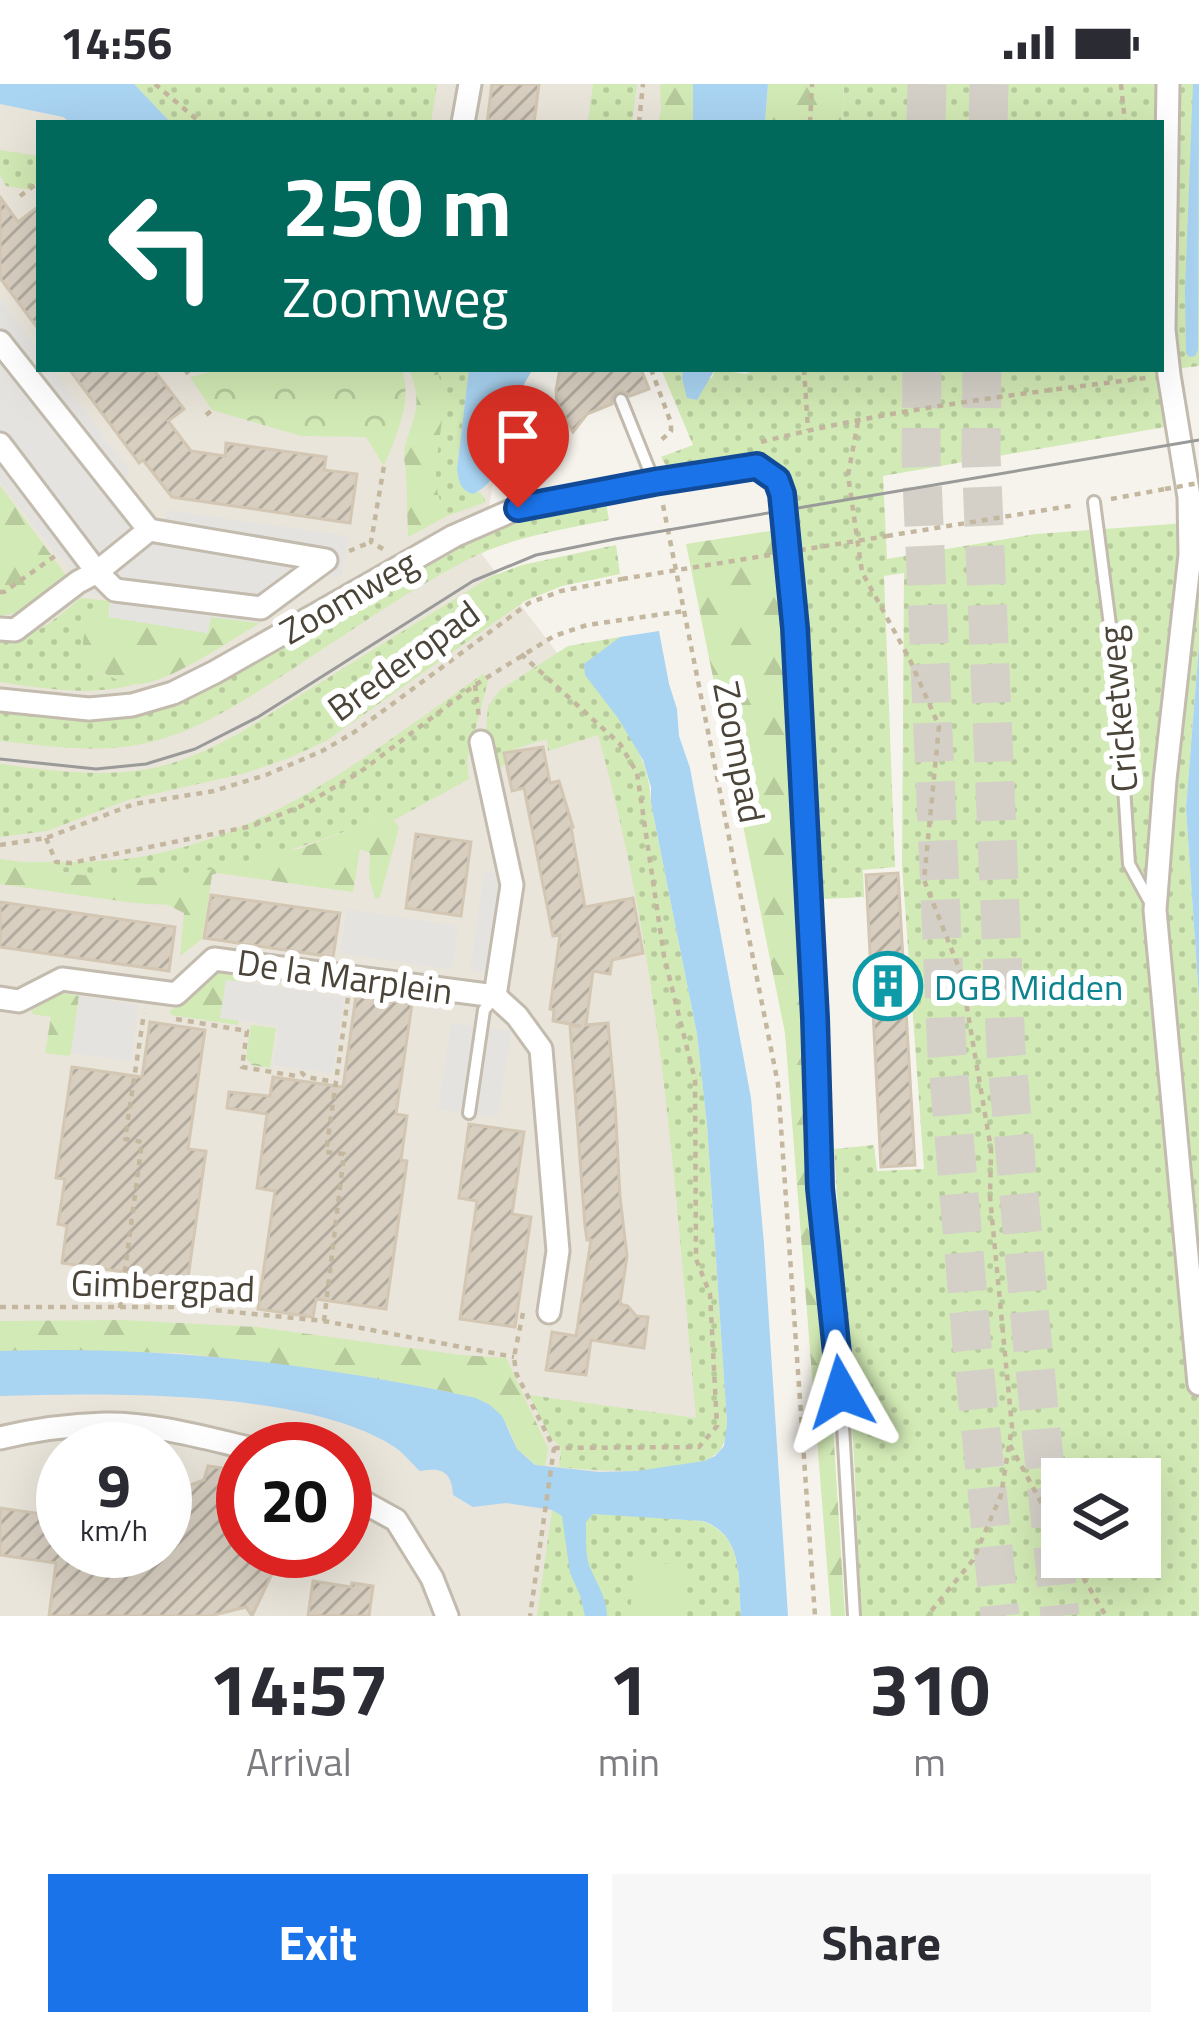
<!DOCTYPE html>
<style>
body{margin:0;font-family:"Titillium Web",sans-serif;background:#f7f7f7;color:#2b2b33;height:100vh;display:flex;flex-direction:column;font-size:45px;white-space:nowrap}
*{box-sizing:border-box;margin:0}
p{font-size:39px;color:#7c7c81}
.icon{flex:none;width:66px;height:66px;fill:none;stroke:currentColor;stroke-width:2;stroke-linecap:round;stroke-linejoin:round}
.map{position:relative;height:1532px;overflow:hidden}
.details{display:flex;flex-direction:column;background:#fff;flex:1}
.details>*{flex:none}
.hud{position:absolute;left:36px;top:36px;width:1128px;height:252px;border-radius:0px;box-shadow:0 12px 48px #0002;background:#00695c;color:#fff;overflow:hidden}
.controls{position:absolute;left:1041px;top:1374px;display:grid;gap:24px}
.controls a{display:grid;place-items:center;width:120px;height:120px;border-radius:0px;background:#fff;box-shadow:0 12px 48px #0002;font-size:60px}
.speed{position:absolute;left:36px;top:1338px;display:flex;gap:24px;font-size:60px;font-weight:700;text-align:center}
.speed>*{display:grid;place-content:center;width:156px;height:156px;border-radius:50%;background:#fff;box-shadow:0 12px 48px #0002;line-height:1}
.speed small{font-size:30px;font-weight:400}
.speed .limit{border:18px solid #d22;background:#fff;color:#111}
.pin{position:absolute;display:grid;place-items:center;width:102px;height:102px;color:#fff;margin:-123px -51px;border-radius:50% 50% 50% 0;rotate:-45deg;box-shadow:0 0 12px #0007}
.pin .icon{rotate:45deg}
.me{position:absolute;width:132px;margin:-66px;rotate:354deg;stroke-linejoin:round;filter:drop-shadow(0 0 9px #0008)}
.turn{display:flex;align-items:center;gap:42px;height:252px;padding:0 48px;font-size:54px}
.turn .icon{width:156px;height:156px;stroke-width:2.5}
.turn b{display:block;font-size:84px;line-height:102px}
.eta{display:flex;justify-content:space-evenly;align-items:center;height:204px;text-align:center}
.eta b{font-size:72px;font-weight:700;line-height:84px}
.primary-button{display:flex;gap:24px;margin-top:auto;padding:24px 48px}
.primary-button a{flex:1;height:138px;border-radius:0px;background:#1a73e8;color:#fff;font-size:48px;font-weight:700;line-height:138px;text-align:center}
.primary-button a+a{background:#f7f7f7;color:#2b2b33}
.status{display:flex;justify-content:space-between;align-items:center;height:84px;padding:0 60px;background:#fff;direction:ltr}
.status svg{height:33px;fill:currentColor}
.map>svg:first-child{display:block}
.residential{fill:#eae5da;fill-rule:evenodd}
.grass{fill:url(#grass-dots);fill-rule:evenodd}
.forest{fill:url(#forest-firs)}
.park{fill:url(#park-crowns)}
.pitch{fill:#d2eab5}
.parking{fill:#e5e3e0}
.water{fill:#a9d4f2}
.building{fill:url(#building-hatch);stroke:#d3c7b4;stroke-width:3}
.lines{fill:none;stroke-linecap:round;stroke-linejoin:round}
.motorway-tunnel{stroke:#d4d0c8;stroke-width:39;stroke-dasharray:39 20;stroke-linecap:butt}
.service-casing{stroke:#c2bbae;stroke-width:16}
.minor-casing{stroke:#c2bbae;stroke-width:27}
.path{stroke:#c4b79f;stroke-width:4.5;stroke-dasharray:6 6;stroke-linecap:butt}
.service{stroke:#fff;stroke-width:10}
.minor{stroke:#fff;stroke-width:21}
.tram{stroke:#9a9a9a;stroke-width:3}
.path-bridge{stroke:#c4b79f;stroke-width:4.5;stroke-dasharray:6 6;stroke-linecap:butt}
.route-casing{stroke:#114b97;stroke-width:30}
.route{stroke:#1a73e8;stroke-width:21}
.labels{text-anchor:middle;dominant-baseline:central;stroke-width:12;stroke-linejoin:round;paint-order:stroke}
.street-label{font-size:36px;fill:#4b4439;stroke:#fff}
.culture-label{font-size:36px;fill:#0d838f;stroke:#fff;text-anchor:start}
</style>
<div class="status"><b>14:56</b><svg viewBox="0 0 49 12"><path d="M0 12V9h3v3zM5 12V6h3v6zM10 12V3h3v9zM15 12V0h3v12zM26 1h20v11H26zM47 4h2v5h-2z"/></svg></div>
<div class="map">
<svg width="1199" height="1532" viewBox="0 0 1199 1532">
<defs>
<pattern id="grass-dots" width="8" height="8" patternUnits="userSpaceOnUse" patternTransform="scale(3)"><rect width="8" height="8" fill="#d2eab5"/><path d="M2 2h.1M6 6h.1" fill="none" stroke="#b6ca9c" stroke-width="1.8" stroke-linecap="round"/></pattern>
<pattern id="forest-firs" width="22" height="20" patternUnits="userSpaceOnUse" patternTransform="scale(3)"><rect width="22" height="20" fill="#d2eab5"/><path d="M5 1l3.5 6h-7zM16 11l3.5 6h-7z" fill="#b6ca9c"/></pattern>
<pattern id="park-crowns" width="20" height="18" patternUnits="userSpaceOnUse" patternTransform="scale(3)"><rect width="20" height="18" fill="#d2eab5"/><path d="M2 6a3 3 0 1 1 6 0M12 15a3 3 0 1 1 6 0" fill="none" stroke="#b6ca9c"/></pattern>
<pattern id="building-hatch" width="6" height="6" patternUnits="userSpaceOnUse" patternTransform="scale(3)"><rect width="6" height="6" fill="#d8cfc1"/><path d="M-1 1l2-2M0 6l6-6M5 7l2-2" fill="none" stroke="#b1aa9e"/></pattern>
</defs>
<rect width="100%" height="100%" fill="#f6f3ec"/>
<path class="residential" d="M 0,0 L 677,0 L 675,39 L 39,39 L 39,285 L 513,285 L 481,469 L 645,684 L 710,1370 L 539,1532 L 0,1532 ZM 63,1365 L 165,1365 L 165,1467 L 63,1467 ZM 243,1365 L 345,1365 L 345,1467 L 243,1467 Z"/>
<g class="grass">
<polygon points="134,0 437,0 431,39 171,39"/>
<polygon points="593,0 637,0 632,39 591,39 588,36"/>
<path d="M 844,0 L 1199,0 L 1199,282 L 1158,287 L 1171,342 L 883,392 L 887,475 L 1036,450 L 1199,438 L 1199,560 L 1186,724 L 1199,917 L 1199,1532 L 861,1532 L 854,1374 L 834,1065 L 874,1061 L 877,1087 L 924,1085 L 902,781 L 904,489 L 884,492 L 895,783 L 863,786 L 864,813 L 823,815 L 806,502 L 788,390 C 750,357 712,386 668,385 L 661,373 L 693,361 L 661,285 L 683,285 L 682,294 L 712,294 L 715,285 L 745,290 L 760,285 L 1161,285 L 1161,39 L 842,39 ZM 1062,1395 L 1140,1395 L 1140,1473 L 1062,1473 Z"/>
<polygon points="0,66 39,72 39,97 31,106 6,102 0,91"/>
<path d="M 438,285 L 469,285 L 457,385 C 459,399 463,413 480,408 L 486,418 L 447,432 C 422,393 446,330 438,285 Z"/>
<path d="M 606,419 L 609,436 C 561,446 511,453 467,476 C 407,507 351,547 294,584 C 248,614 202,646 147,659 C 99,670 49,662 0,657 L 0,625 L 92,635 L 417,485 L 516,435 Z"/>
<path d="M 616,461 L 620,490 L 562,502 L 525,517 L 326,657 L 289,674 L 246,689 L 128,716 L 47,747 L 0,753 L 0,680 C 55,687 114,696 169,680 C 193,673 216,662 238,650 L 490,493 L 522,481 Z"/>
<path d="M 80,514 L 110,517 L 103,589 L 133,601 C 86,612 47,605 0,598 L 0,557 C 30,558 59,533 80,514 Z"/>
<path d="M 620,553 L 585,590 C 616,626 650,669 651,719 L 697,950 L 707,1041 L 727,1339 C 726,1349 726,1359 719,1367 C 696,1394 593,1387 559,1383 L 561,1364 L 549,1351 L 529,1311 L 696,1334 C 675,1105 661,873 598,651 L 548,667 L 547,655 L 514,665 L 513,677 L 487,689 L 483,680 L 488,622 L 500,606 L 568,562 Z"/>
<path d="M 483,590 L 488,597 L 467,677 L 469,695 L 394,736 L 384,733 C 285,770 176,809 69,789 C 54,786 39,782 24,778 C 58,778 92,779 125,775 C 266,757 371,668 483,590 Z"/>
<path d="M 552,1426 L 702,1437 C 744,1451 738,1495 741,1532 L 537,1532 Z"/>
</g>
<g class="forest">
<polygon points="660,0 693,0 693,39 658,39 661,27"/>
<polygon points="768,0 844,0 842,39 765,39"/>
<path d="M 409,285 L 438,286 C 441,302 443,318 442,335 C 439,367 428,403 447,432 L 408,453 L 406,384 C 399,364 413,344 416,325 C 418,310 414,298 409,285 Z"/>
<path d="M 0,401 L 68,494 C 46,510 28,529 0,532 Z"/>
<polygon points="776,446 845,1532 831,1532 785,949 686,460"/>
<path d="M 96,527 L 109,533 L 207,549 L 211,533 L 260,539 C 232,555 163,604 133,600 C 119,599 100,588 91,578 C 76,561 85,545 96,527 Z"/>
<polygon points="384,733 394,736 399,744 380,813 375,815 369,793 370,769 360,765 353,808 217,789 212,791 202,855 180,872 184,829 168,821 134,819 0,800 0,775 24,778 71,790 106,793 142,794 182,791 239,780 272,766 299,765"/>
<polygon points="220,886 236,890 238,898 226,896 221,934 239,936 238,941 171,931 170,927"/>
<polygon points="61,909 79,912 71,969 68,972 45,969 51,933 32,930 31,927"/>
<polygon points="124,1236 257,1243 461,1271 506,1274 548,1364 545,1382 536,1381 517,1365 508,1343 490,1321 475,1314 439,1306 355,1291 181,1269 0,1267 0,1237"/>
</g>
<g class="park">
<path d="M 222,285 L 402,285 C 413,317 396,352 384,382 L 366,353 L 301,352 L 212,326 L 190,293 Z"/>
<polygon points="251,941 276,944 270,984 252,981 246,974"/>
</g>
<polygon class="pitch" points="634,1479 684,1480 682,1532 630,1532"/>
<g class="parking">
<polygon points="0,215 39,267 39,285 53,285 131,388 119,397 149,439 164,443 166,426 348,452 341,494 291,489 286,520 260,539 211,533 208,549 109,533 110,517 92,510 57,471 0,398"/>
<polygon points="484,787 501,790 486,889 470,886"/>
<polygon points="347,825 459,842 452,886 340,869"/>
<polygon points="226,896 344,913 333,989 273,981 279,942 220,934"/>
<polygon points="79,912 138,921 131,977 71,969"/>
<polygon points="451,939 511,947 498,1034 438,1025"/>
</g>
<g class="water">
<polygon points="0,0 134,0 171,39 71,39 63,33 0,20"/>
<polygon points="693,0 768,0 765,39 693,39"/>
<polygon points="1193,0 1199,0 1198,266 1195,272 1189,273 1186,269 1185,206"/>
<path d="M 469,285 L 533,285 C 528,294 522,302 518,312 C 506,344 508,395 473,410 C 460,406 459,398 457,385 Z"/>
<polygon points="683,285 715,285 697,316 687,314 682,294"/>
<path d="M 659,547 L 669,600 L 677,625 L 679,652 L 690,684 L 751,1014 L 764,1160 L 788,1532 L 741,1532 C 738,1495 744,1451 703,1437 L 593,1430 L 586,1438 C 586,1452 585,1468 589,1481 C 596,1499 607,1513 607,1532 L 585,1532 L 580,1511 L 570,1489 L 562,1432 L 552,1426 L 506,1419 L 473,1423 L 453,1411 C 452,1388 442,1383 420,1387 C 411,1379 403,1368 393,1362 C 304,1305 105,1309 0,1312 L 0,1267 C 161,1261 319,1280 476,1314 L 490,1321 L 502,1332 L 517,1365 L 535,1381 L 599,1388 L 637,1387 L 704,1377 L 715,1372 L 724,1362 L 727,1339 L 707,1041 L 697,950 L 651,719 L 651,703 L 643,676 L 618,634 L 585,591 L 584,580 L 620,553 Z"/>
<polygon points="1199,560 1199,916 1186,724"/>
</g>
<g class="building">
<polygon points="492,0 539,0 534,39 487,39"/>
<polygon points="0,113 18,138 39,122 39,246 0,194"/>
<polygon points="69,285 153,285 184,325 168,337 191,367 225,372 226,359 326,373 324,386 357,390 350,439 172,413 143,376 139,379"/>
<polygon points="560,285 641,285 649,305 630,312 623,307 616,308 612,314 612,320 587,330 573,348 557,319 556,306"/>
<polygon points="543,663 550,699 559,697 573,743 571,743 585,823 633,814 643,869 612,876 610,890 593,887 586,941 608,939 615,1017 620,1113 627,1172 620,1220 628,1222 636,1232 648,1233 646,1249 644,1264 591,1256 586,1291 546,1286 552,1248 576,1252 591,1156 587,1156 585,1142 570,942 581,942 553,937 554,926 550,925 560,851 553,852 524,704 512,707 504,669"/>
<polygon points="416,750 471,758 461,832 406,824"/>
<polygon points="898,789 915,1081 881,1083 866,791"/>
<polygon points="211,811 340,829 333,873 204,854"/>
<polygon points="0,818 175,843 169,887 0,863"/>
<polygon points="356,912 412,920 396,1030 407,1032 401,1076 407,1077 386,1225 316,1215 313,1233 258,1225 275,1107 257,1104 267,1030 227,1024 229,1008 270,1012 273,993 343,1003"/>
<polygon points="150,938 205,946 188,1065 206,1067 185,1215 130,1207 132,1189 62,1179 67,1142 58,1140 65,1095 56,1094 72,983 142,993"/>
<polygon points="469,1040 524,1048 512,1130 531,1133 515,1243 460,1235 477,1117 459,1114"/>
<polygon points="208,1382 243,1387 243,1467 283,1467 252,1532 246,1523 210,1532 49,1532 56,1479 0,1471 0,1424 63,1433 63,1467 165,1467 165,1415 182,1404 204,1396"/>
<polygon points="313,1497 351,1503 352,1499 373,1502 369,1532 308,1532"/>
</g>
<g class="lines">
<g class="motorway-tunnel">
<polyline points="926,39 927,0"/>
<polyline points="988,39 989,0"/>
<polyline points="922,285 921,372 947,970 972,1262 1000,1532"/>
<polyline points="982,285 981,370 1006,967 1032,1256 1060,1532"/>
</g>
<g class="service-casing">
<g id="service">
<polyline points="621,316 654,398"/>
<polyline points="1094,418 1117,595 1129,780 1150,818"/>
<polyline points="795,544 815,934 820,1104 841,1308 854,1532"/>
<polyline points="469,1029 484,926 493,915"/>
</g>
</g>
<g class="minor-casing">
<g id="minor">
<polyline points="1168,0 1164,246 1169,291 1189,413 1190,471 1165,696 1155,826 1199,1300"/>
<polyline points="463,39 470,0"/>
<polyline points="0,258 149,446 326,476 261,524 115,506 97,488 0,360"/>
<polyline points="0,545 15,546 78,498 97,488 149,446"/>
<polyline points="0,616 89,625 132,621 173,609 215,588 454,452 518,424 654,398 757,382 777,396 782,410 795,544"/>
<polyline points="481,658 512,801 495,912"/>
<polyline points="0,914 19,917 62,895 176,910 214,875 495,912 517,932 541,965 558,1167 549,1228"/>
<path d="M 0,1354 C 33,1346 70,1341 104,1340 C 154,1339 205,1354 253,1365"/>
<polyline points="345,1408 396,1436 432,1494 447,1532"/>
</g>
</g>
<g class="path">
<polyline points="155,0 201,39"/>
<polyline points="1121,0 1125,39"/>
<polyline points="639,39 643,0"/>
<polyline points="810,39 812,0"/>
<polyline points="20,112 39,98"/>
<polyline points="185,285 190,293"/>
<polyline points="651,285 671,339 671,347 658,359"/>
<polyline points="804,285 808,346"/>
<polyline points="206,331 212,326"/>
<polyline points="858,338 848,391 862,488 910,576 939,642 924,796 961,889 991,1065 990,1113 1012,1343 1001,1411 973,1476 927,1532"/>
<path d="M 761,358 C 886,326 1017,310 1146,294"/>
<polyline points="1111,415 1165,405"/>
<polyline points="663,421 778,1000 815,1532"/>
<polyline points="887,452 1076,421"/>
<polyline points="383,465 371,458 384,382"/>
<polyline points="349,467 371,458"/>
<polyline points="0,508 4,508 55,472"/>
<polyline points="521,570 620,660 637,689 664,872 695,996 696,1175 710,1210 717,1342 699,1363 554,1364"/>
<polyline points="475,601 479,634"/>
<polyline points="46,754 56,778 71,779 252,742 306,720 360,688 475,601 554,552 587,541 684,527"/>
<polyline points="0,761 46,754 134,720 214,707 266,691 322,667 353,649 529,519 561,507 622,495"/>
<polyline points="176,935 247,947 242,983 296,992 302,989 306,993 335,998"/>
<polyline points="0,1223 183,1223 324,1237 514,1273"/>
<polyline points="120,1224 142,1058 125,1055 144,929"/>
<polyline points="523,1229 514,1273 516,1289 554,1364 530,1532"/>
<polyline points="324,1237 344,1070 326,1068 348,913"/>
<polyline points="1010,1361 1062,1457"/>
<polyline points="1071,1473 1106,1532"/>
</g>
<use href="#service" class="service"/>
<use href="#minor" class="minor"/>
<polyline class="tram" points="0,675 96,685 146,680 195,665 258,633 473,497 536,471 615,455 1199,356"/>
<g class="path-bridge">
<polyline points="1165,405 1199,399"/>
<polyline points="622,495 887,452"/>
</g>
</g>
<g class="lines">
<g class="route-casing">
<polyline id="route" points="518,424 654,398 757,382 777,396 782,410 795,544 815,934 820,1104 841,1308"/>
</g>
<use href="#route" class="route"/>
</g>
<defs>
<g id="building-ring" transform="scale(3.45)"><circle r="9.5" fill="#fff" stroke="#0f9aa8" stroke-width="1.5"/><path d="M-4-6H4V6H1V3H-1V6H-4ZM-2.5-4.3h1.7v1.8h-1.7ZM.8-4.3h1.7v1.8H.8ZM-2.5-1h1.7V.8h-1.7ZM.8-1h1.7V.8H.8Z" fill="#0f9aa8"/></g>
</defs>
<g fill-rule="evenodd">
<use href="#building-ring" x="888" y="902"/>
</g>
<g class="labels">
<g class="street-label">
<text transform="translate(348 512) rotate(-30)">Zoomweg</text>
<text transform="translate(403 576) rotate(-36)">Brederopad</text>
<text transform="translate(1117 625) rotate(-95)">Cricketweg</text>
<text transform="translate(740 668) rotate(79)">Zoompad</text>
<text transform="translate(345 892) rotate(8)">De la Marplein</text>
<text transform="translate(163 1201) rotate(2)">Gimbergpad</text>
</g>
<g class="culture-label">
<text x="934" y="902">DGB Midden</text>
</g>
</g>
</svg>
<div class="controls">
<a><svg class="icon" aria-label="layers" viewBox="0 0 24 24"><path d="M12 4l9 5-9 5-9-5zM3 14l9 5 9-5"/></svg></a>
</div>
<div class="speed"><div>9<small>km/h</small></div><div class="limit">20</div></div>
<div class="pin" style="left:518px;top:424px;background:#d93025"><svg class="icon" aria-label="arrive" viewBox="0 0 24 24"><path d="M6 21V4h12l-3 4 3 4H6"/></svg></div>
<svg class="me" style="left:841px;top:1308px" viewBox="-20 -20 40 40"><path d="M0-17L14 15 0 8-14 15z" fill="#1a73e8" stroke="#fff" stroke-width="4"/></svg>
<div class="hud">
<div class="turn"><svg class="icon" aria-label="left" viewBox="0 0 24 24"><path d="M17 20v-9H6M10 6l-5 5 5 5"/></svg><div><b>250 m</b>Zoomweg</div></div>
</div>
</div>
<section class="details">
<div class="eta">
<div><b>14:57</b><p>Arrival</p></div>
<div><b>1</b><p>min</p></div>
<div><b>310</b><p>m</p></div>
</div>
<div class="primary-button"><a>Exit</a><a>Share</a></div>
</section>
